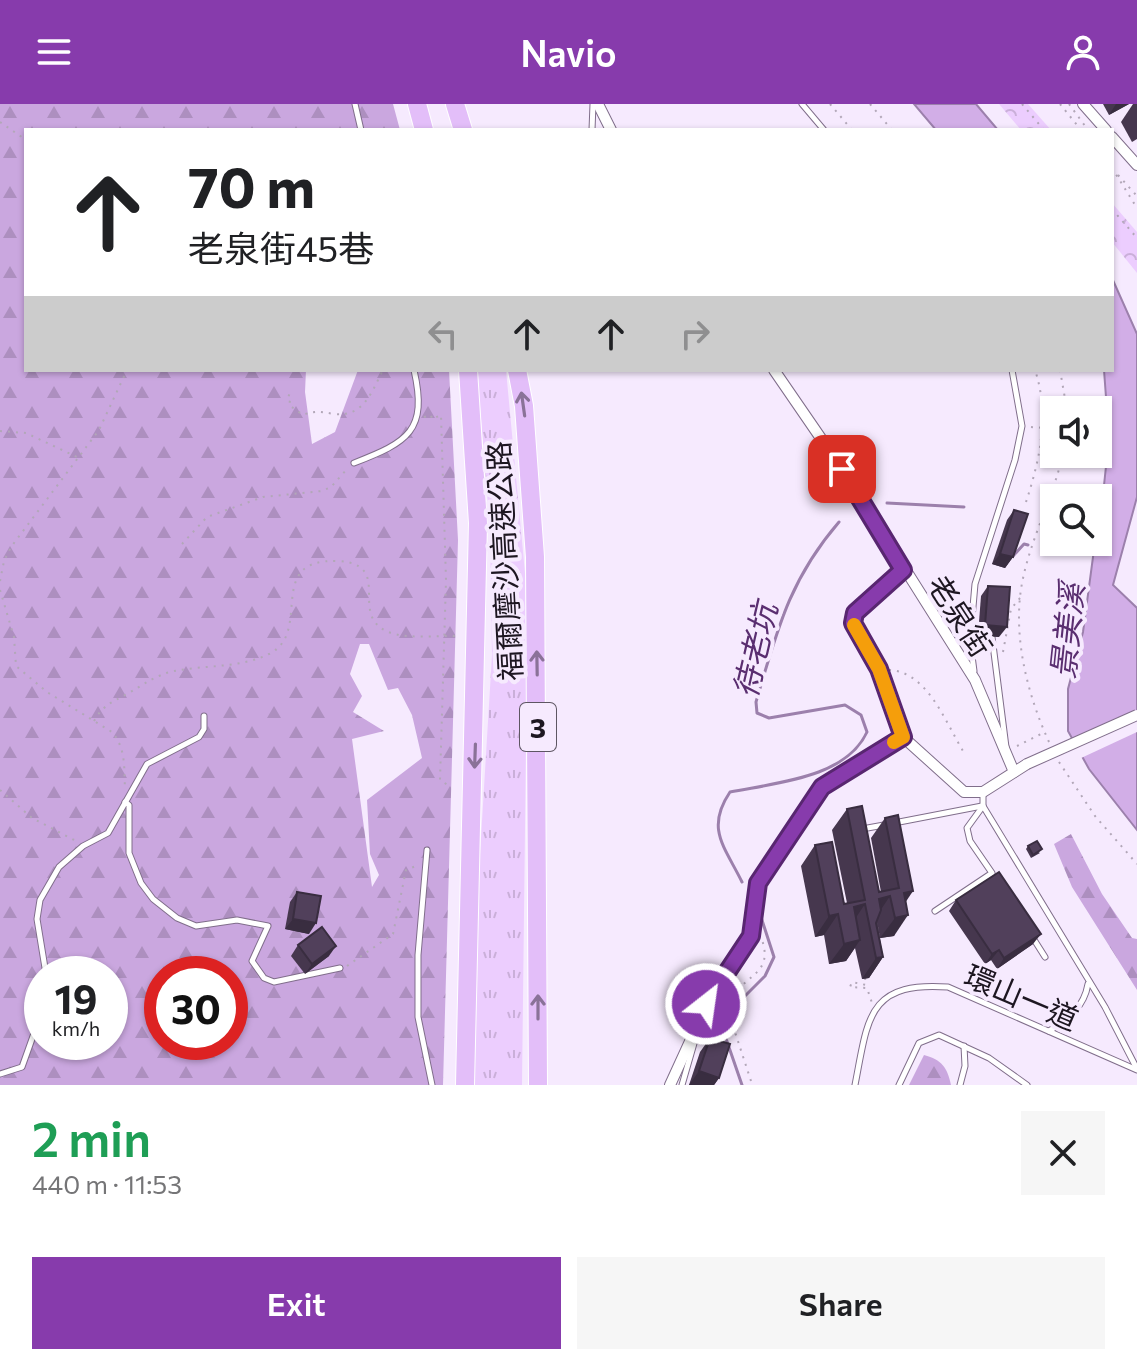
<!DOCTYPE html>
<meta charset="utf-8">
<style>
body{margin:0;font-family:Commissioner,"Noto Sans TC",sans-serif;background:#f6f6f6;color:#202124;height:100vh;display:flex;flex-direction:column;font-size:30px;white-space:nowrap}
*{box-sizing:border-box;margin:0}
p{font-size:26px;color:#757577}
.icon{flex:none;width:44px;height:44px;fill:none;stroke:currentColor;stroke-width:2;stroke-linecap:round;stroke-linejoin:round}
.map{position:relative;height:981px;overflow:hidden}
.details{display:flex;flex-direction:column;background:#fff;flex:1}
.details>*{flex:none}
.top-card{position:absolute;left:24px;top:24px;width:1090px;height:244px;border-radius:0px;box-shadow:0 2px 6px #0004;background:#fff;color:#202124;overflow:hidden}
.tools{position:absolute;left:1040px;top:292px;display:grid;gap:16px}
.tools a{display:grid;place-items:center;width:72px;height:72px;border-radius:0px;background:#fff;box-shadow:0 2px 6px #0004;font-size:40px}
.speed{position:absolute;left:24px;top:852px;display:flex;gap:16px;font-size:40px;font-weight:700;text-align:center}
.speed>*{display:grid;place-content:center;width:104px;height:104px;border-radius:50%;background:#fff;box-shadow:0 2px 6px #0004;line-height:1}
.speed small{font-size:20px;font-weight:400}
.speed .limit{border:12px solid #d22;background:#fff;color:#111}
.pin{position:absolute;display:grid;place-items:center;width:68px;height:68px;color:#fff;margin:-34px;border-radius:16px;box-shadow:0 4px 12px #0006}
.me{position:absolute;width:88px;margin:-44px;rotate:30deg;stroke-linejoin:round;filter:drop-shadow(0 0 6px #0008)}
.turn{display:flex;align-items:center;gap:28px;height:168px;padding:0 32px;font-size:36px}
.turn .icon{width:104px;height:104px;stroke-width:2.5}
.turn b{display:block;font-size:56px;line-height:68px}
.lanes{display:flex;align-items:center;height:76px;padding:0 32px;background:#0003;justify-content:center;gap:40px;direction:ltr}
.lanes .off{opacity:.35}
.round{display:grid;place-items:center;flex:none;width:84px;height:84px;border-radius:0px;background:#f6f6f6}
.head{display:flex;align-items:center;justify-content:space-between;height:136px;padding:0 32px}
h1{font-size:48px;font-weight:600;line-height:60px;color:#1e9e55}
.action{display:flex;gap:16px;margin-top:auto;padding:16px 32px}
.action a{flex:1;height:92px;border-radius:0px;background:#873bac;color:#fff;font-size:32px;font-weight:600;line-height:92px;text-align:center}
.action a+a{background:#f6f6f6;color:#202124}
header{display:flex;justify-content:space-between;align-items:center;height:104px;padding:0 32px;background:#873bac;color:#fff;font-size:36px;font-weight:600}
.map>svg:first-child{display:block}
.grass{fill:url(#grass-tufts)}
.forest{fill:url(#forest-firs);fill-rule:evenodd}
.park{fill:url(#park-crowns)}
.water{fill:#d2aee7;stroke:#9c80ac;stroke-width:2}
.pier{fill:#f6eafe}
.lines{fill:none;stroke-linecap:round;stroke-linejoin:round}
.stream{stroke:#9c80ac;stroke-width:3}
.service-casing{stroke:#806e8b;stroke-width:7}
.minor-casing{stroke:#806e8b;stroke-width:12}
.motorway-casing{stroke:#fff;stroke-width:20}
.path{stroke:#b2a7b8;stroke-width:2;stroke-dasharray:2 6;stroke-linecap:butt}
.service{stroke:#fff;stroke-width:5}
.minor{stroke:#fff;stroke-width:10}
.motorway{stroke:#e3bef9;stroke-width:18}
.minor-bridge-casing{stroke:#806e8b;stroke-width:12;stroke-linecap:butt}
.minor-bridge{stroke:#fff;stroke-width:10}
.wall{fill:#46374e}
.shaded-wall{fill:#392d40}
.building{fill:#51405b;stroke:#392d40;stroke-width:2}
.oneway{stroke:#8a7298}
.route-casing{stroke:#582670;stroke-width:20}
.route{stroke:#873bac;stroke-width:14}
.slow{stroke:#f59e0b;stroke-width:14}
.labels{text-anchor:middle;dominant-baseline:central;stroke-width:8;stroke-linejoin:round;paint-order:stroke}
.shield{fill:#f6eafe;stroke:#5e5663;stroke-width:2}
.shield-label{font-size:28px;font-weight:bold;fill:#1d1621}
.street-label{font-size:30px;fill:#1d1621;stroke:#f6eafe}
.water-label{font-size:32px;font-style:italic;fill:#5a2e70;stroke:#f6eafe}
</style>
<header><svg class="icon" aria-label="menu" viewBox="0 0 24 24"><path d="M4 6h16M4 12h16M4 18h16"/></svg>Navio<svg class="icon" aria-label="person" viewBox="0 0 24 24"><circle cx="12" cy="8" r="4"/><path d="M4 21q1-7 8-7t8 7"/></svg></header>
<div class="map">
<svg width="1137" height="981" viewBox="0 0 1137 981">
<defs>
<pattern id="grass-tufts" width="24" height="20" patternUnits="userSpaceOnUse" patternTransform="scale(2)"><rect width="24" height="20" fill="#eccdfe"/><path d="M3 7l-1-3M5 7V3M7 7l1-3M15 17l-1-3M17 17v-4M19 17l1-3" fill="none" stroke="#caafd9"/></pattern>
<pattern id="forest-firs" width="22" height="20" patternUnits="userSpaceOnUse" patternTransform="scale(2)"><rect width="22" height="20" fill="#caa7df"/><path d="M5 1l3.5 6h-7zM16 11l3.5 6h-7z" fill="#ad8fbf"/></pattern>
<pattern id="park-crowns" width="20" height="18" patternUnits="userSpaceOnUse" patternTransform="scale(2)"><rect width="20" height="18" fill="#eccdfe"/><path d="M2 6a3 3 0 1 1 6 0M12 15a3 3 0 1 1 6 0" fill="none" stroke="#caafd9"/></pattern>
</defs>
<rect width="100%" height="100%" fill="#f6eafe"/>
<polygon class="grass" points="477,266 506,266 525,469 527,554 522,981 475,981 475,833 492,551 490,425"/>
<g class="forest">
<path d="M 0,0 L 393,0 L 400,26 L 26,26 L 26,266 L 306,266 L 305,288 L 312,340 L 335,328 L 358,266 L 449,266 L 458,436 L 443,981 L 0,981 ZM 360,540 L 369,540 L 388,586 L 398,584 L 412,611 L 422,654 L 367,696 L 370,750 L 379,771 L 372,783 L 352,635 L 384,627 L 353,608 L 362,592 L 350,570 ZM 42,870 L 110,870 L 110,938 L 42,938 ZM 162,870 L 230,870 L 230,938 L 162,938 Z"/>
<polygon points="1071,730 1102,790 1132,834 1137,835 1137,886 1072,783 1054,740"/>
<path d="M 924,951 C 942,956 947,963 951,981 L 909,981 Z"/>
</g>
<g class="park">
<polygon points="999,0 1028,0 1051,26 1021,26"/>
<polygon points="1112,99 1137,128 1137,169 1112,138"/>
</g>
<g class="water">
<polygon points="914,0 976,0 998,26 936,26"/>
<polygon points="1112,174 1137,230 1137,393 1113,481 1137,504 1137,726 1089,665 1068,627 1068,585 1083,528 1095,438 1098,438 1109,334 1104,266 1112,266"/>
</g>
<polygon class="pier" points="1137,607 1137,628 1079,655 1070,639"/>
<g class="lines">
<g class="stream">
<polyline points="887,399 964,403"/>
<polyline points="1013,452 1024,440 1028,441"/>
<path d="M 742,778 C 725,743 705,725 730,688 C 775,679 846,674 867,628 L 861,611 L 845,601 L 769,614 L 757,609 L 756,598 C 777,527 789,476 839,418"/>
<polyline points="741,896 765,872 774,853 760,810"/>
<polyline points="722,923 742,981"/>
</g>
<g class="service-casing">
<g id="service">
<polyline points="355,0 361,26"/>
<polyline points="802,0 824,26"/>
<polyline points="592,26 593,0"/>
<path d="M 354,359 C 408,338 428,327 414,266"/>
<polyline points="992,533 1006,643"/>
<polyline points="974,567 970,537 975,480 1015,356 1022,322 1012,266"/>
<polyline points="902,632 879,565 853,519 855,509 903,466"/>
<polyline points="983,689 983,702 1105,903 1137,965"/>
<polyline points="125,698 129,701 129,749 141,779 153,795 177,814 196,822 237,816 268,822 252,857 264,874 274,878 340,864"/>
<polyline points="894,719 982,702"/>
<polyline points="862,725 884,721"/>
<polyline points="427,746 418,851 418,913 432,981"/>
<polyline points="935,807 992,769 970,737 967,724 983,702"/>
<polyline points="1033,834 1045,853"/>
<polyline points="46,870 37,815 40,796 59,763 83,742 108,729 147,660 199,633 204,625 204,612"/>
<path d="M 1049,927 C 1069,915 1084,903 1088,880"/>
<polyline points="0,970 22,963 42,907"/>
<polyline points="682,981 697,929"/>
<path d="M 855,981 C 868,915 867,877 948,883 L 1137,966"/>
<polyline points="899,981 919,939 939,931 989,954 1027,981"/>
<polyline points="960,981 965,962 964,942"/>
</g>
</g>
<g class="minor-casing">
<g id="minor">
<polyline points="598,0 611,26"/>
<polyline points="1083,0 1106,26"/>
<polyline points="1112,33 1137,61"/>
<polyline points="774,266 842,365 975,576 1014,668"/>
<polyline points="670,981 714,885 751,832 758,779 822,683 903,633 964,688 983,688 1027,660"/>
</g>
</g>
<g class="motorway-casing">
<g id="motorway">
<polyline points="417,0 424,26"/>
<polyline points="455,0 463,26"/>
<polyline points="517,266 524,302 535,453 538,981"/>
<polyline points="465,981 478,419 468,266"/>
</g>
</g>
<g class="path">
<polyline points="830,0 852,26"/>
<polyline points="870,0 892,26"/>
<polyline points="1022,0 1044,26"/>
<polyline points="1060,0 1081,26"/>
<polyline points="1069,0 1088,26"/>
<polyline points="0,18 26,36"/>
<polyline points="898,26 901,23"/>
<polyline points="1112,64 1137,104"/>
<polyline points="1118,71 1137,92"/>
<polyline points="1112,105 1137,134"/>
<polyline points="1060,266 1067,306"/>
<path d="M 288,291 L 291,292 L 289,301 L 303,311 C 315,306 322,308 334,310 C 364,313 371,289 383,266"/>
<polyline points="424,313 431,311 432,315 441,311 446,476 440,676 451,683"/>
<polyline points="1031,323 1044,324"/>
<polyline points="0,327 26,329 77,353"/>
<polyline points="1040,335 1054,340"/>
<path d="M 1026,398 C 1040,355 1050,311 1035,266"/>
<polyline points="182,440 207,413 263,393 322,387 331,383 347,365"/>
<polyline points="0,477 4,457 11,443 99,326 127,266"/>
<path d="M 0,486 L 14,533 L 16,562 L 47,588 L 112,628 C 126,644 124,664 125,685"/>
<polyline points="1003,548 1011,505 1020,494"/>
<path d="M 889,566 C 927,567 946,619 963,647"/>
<path d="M 94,617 C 103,601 111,599 125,591 C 142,582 155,571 174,567 C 205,561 241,564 269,550 C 314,528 263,454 338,457 C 391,460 353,504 381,524 C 398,537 437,531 459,532"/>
<path d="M 1049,638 C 1029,594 1015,542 1020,493 C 1025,445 1052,398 1063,350"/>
<polyline points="1017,642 1043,629"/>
<polyline points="1059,658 1095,712 1137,760"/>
<polyline points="0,686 32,714 78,738"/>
<polyline points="347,862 393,830 406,766 416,762"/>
<polyline points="865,874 866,881 852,878 850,883 867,884 872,899"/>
<path d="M 751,977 L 734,925 L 733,892 C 748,870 773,868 762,836"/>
</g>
<use href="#service" class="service"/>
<use href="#minor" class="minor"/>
<use href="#motorway" class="motorway"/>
<g class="minor-bridge-casing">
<polyline id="minor-bridge" points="1027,660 1137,611"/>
</g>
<use href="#minor-bridge" class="minor-bridge"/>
</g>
<g class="wall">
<polygon points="1103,0 1129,0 1109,11"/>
<polygon points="1133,0 1137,0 1137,35 1132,38 1121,18"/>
<polygon points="1014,406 1013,453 1005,464 992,460 1007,416"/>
<polygon points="988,482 999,533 978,531 981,492"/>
<polygon points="847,705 879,788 881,788 871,734 885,714 906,798 894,832 880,834 877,817 883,853 869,874 862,875 855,844 846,857 829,860 824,831 815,833 801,762 815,741 844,800 847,799 832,726"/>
<polygon points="1028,742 1040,749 1031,754 1026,745"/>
<polygon points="297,788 309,830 285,825 290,798"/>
<polygon points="956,796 1033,840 997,865 991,856 985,860 949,807"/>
<polygon points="298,841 329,852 305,870 291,852"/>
<polygon points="710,934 719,974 714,981 689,981 700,948"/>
</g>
<g class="shaded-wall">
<polygon points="1116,0 1129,0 1109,11"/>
<polygon points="1000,450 1013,453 1005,464 992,460"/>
<polygon points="985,521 1007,523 999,533 978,531"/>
<polygon points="913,787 899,808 904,789"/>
<polygon points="890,792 876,813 879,795"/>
<polygon points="865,800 851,821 839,823 854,803"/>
<polygon points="838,810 824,831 815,833 829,812"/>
<polygon points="908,811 894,832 880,834 895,814"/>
<polygon points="293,815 316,819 309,830 285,825"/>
<polygon points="1041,830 1033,840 997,865 1004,854"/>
<polygon points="860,836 846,857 829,860 844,840"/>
<polygon points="336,842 329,852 305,870 312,860"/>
<polygon points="999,846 991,856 985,860 992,850"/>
<polygon points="883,853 869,874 862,875 876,854"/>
<polygon points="699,967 719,974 714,981 689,981"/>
</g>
<g class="building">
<polygon points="1014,406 1028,410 1013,453 1000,450"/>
<polygon points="988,482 1010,483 1007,523 985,521"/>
<polygon points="862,702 879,788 899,784 885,714 898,711 913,787 904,789 908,811 895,814 890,792 879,795 881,806 876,819 883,853 876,854 865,800 854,803 860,836 844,840 838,810 829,812 815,741 832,738 844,800 865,796 847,705"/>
<polygon points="1037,737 1042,745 1033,751 1028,742"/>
<polygon points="999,768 1041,830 1004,854 999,846 992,850 956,796"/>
<polygon points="297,788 321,792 316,819 293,815"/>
<polygon points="322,823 336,842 312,860 298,841"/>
<polygon points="710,934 730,940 719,974 699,967"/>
</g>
<defs><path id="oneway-shaft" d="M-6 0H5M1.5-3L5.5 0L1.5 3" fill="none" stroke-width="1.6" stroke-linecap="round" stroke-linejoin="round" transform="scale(2)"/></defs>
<g class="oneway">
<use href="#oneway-shaft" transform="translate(523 300) rotate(-98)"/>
<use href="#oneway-shaft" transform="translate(537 559) rotate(-91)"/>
<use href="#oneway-shaft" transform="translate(475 652) rotate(92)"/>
<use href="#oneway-shaft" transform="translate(538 903) rotate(-90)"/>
</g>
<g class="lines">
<g class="route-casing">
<polyline id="route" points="706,900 751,832 758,779 822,683 903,633 879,565 853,519 855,509 903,466 842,365"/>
</g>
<use href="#route" class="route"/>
<polyline class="slow" points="854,521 879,565 903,633 894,638"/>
</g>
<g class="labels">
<rect class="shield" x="520" y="599" width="36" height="48" rx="6"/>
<g class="shield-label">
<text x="538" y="623">3</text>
</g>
<g class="street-label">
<text transform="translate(503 457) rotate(-93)">福爾摩沙高速公路</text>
<text transform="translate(961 511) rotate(57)">老泉街</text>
<text transform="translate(1022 892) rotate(23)">環山一道</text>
</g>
<g class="water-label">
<text transform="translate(1066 527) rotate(-84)">景美溪</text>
<text transform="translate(754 546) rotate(-77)">待老坑</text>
</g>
</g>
</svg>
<div class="tools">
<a><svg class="icon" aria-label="sound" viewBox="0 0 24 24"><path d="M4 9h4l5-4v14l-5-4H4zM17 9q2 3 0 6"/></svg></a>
<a><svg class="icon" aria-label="search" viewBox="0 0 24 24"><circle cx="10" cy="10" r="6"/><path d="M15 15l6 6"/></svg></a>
</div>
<div class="speed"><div>19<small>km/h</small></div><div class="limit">30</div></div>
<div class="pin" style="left:842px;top:365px;background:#d93025"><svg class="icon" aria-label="arrive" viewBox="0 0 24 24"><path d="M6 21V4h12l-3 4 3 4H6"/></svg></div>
<svg class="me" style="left:706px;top:900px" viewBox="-20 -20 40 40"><circle r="17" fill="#873bac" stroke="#fff" stroke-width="3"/><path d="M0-11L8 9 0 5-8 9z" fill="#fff"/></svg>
<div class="top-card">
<div class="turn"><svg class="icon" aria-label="ahead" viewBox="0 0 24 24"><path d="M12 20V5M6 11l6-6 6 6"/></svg><div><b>70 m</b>老泉街45巷</div></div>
<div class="lanes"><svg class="icon off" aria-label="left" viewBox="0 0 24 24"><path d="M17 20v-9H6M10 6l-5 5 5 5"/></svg><svg class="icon" aria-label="ahead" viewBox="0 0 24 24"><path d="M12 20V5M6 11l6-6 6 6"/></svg><svg class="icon" aria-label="ahead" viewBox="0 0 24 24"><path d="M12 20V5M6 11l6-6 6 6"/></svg><svg class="icon off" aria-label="right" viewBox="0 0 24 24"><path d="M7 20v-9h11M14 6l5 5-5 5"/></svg></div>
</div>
</div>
<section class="details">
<div class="head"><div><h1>2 min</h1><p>440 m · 11:53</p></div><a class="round"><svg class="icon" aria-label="close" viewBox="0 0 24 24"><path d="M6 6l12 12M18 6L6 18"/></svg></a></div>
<div class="action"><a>Exit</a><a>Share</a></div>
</section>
